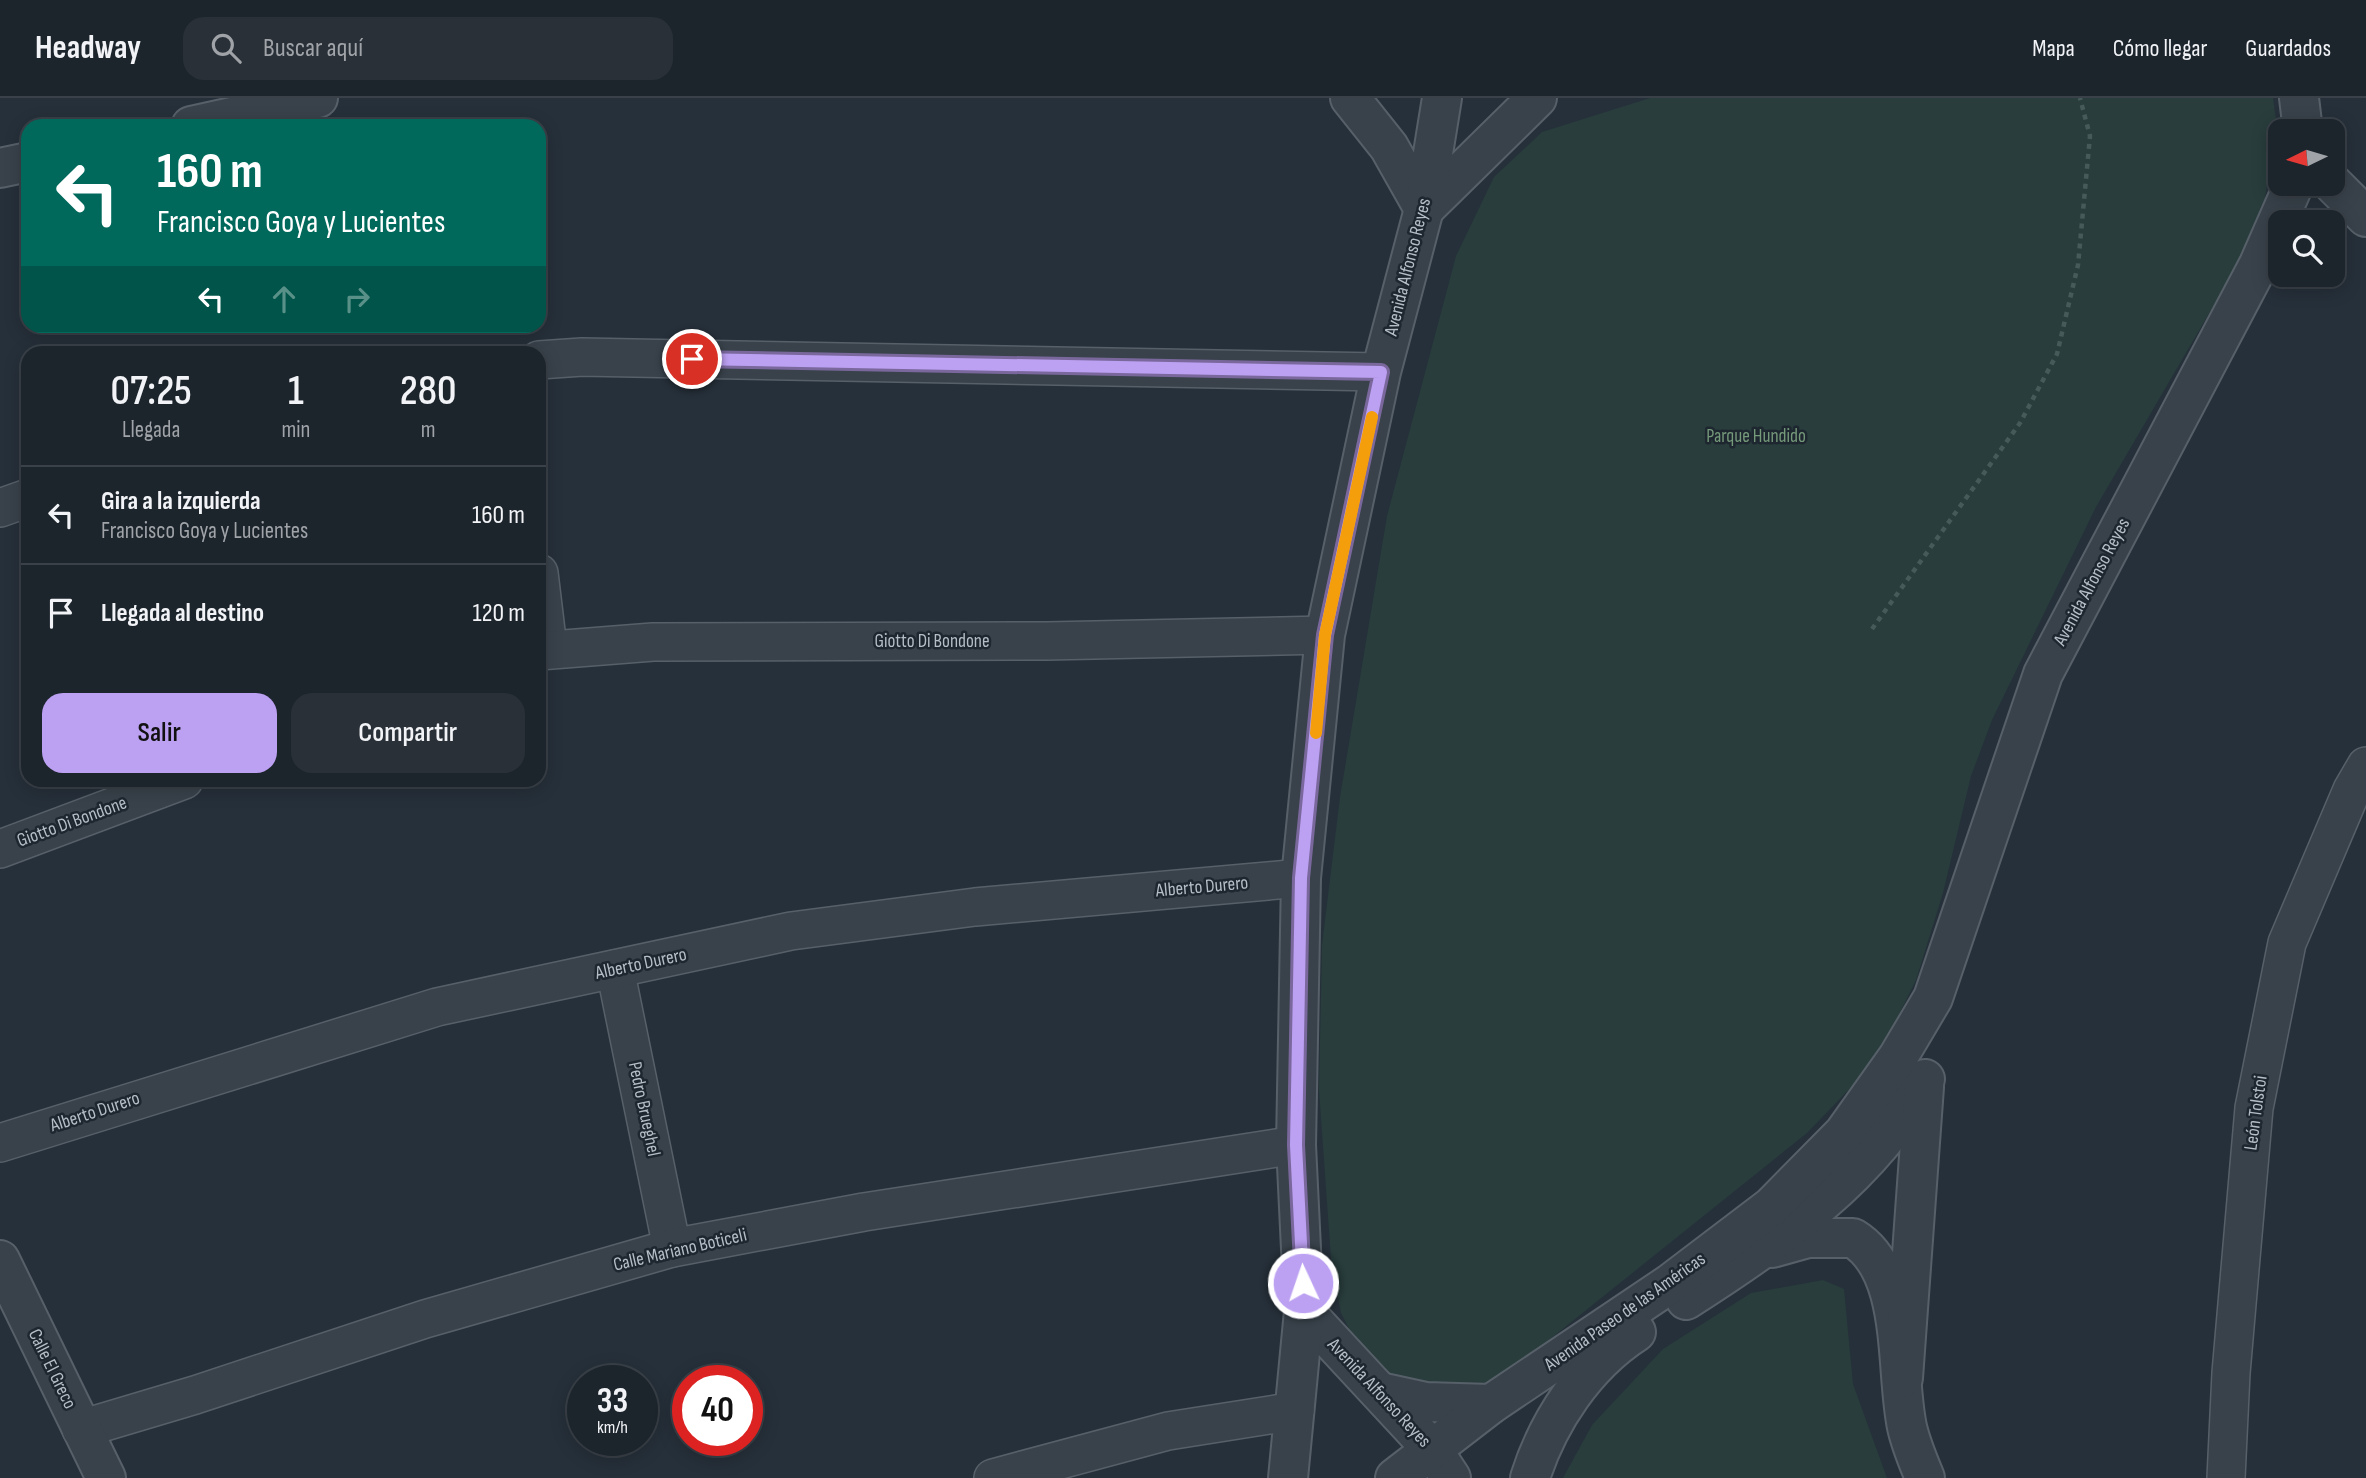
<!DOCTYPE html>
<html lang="es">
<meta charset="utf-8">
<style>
body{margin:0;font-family:"Sofia Sans Condensed",sans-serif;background:#293038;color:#f1f3f6;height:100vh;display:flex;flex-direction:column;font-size:26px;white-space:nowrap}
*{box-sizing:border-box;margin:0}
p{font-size:23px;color:#a0a4a9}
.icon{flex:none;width:38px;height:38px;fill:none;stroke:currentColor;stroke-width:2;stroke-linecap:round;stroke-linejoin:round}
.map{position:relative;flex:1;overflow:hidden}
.drawer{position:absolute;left:21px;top:248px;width:525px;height:441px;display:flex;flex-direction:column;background:#1c242c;border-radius:21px;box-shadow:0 4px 18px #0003,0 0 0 2px #3a4148}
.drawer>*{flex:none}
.hud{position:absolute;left:21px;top:21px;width:525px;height:214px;border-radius:21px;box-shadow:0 4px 18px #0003,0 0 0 2px #3a4148;background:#00695c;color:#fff;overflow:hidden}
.needle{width:46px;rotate:265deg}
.controls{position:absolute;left:2268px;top:21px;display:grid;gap:14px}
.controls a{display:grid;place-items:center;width:77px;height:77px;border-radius:14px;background:#1c242c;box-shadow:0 4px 18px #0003,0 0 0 2px #3a4148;font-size:35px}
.speed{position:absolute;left:567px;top:1267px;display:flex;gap:14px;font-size:35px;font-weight:700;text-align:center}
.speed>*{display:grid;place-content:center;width:91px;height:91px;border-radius:50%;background:#1c242c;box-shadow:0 4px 18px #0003,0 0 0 2px #3a4148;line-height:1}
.speed small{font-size:18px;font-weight:400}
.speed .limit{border:10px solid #d22;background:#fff;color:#111}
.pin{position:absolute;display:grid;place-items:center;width:60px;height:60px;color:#fff;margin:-30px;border:4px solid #fff;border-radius:50%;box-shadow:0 2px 7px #0007}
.me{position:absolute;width:77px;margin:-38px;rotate:357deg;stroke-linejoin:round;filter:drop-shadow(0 0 5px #0008)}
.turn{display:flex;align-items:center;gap:24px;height:147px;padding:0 21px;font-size:32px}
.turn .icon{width:91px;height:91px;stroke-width:2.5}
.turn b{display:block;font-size:49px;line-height:60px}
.lanes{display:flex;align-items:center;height:66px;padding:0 21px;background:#0003;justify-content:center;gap:35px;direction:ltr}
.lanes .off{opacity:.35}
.eta{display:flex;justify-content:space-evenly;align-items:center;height:119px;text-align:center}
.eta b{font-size:42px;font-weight:600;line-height:49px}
.button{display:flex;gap:14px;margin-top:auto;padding:14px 21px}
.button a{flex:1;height:80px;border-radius:21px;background:#bca0f2;color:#111;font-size:28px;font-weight:600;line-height:80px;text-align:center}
.button a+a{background:#293038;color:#f1f3f6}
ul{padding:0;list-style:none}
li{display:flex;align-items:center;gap:21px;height:98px;padding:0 21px;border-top:2px solid #3a4148}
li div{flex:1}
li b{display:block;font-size:26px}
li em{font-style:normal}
header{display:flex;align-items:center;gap:42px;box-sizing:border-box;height:98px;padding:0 35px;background:#1c242c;border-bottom:2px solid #3a4148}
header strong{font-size:33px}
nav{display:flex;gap:38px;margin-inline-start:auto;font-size:24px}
.search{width:490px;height:63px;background:#293038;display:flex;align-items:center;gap:18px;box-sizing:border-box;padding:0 24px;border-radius:21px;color:#a0a4a9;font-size:26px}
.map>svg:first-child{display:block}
.green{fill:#283d3c}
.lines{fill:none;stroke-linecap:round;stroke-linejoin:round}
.minor-casing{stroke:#576069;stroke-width:40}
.tertiary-casing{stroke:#576069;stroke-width:42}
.path{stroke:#475a5a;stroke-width:4.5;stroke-dasharray:5 5;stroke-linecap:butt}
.minor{stroke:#39424b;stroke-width:37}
.tertiary{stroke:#39424b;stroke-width:38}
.route-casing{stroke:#7a689d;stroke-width:18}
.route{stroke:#bca0f2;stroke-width:12}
.slow{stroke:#f59e0b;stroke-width:12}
.labels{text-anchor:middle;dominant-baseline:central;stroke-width:5;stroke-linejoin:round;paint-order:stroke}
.street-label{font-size:19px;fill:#b5bdc6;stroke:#1e2730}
.park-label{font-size:19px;fill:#759a7a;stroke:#1e2730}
</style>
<header>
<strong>Headway</strong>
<div class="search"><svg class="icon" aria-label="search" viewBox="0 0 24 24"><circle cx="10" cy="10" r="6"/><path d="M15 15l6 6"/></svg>Buscar aquí</div>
<nav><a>Mapa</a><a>Cómo llegar</a><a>Guardados</a></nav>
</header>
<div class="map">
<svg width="2366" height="1380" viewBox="0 0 2366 1380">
<rect width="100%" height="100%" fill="#26303a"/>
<g class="green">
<polygon points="1650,0 2273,0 2277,29 2265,100 2235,171 2096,409 1992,622 1971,678 1943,795 1916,882 1890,935 1861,979 1807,1035 1489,1290 1397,1286 1365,1262 1341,1215 1331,1161 1319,992 1322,847 1340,699 1387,418 1456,158 1494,79 1542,34"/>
<polygon points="1823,1182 1844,1191 1853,1286 1887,1380 1563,1380 1592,1327 1663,1251 1751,1195"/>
</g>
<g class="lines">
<g class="minor-casing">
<g id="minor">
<polyline points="539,262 582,259 1381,274"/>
<polyline points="0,410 28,400"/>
<polyline points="539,475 548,550"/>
<polyline points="539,553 653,544 1047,543 1325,537"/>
<polyline points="0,751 184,682"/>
<polyline points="615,871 672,1150"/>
<polyline points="0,1045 437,909 791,833 975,809 1301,780"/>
<polyline points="81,1331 195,1297 425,1221 672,1150 864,1114 1296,1047"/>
<polyline points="993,1380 1168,1333 1295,1313"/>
<polyline points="2226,1380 2231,1275 2254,1010 2287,845 2352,692 2366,668"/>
</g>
</g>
<g class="tertiary-casing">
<g id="tertiary">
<polyline points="1350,0 1389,49 1424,111 1537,0"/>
<polyline points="2299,0 2303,33"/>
<polyline points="191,28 318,0"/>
<polyline points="0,70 28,64"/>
<polyline points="2333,86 2366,119"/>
<path d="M 1772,1150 L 1808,1140 L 1853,1140 C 1908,1173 1895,1273 1907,1329 C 1911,1347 1918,1363 1925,1380"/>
<polyline points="0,1162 106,1380"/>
<path d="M 1686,1202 C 1777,1144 1873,1078 1925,981"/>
<polyline points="1304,1213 1432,1351 1451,1380"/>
<polyline points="1903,1280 1924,989"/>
<polyline points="1380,1294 1426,1304 1491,1306"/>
<polyline points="1288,1380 1304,1213 1296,1047 1301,780 1325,537 1381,274 1424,111 1442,0"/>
<polyline points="1395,1380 1491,1306 1671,1185 1771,1109 1844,1035 1898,959 1933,900 2043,576 2259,166 2294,86"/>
<path d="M 1530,1380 C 1548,1323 1585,1267 1636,1234"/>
</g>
</g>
<polyline class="path" points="1872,531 2020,325 2057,256 2078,167 2090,38 2080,0"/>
<use href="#minor" class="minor"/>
<use href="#tertiary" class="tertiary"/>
</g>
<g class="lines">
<g class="route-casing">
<polyline id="route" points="692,261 1381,274 1325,537 1301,780 1296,1047 1303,1185"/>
</g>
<use href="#route" class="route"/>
<polyline class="slow" points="1316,635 1325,537 1372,319"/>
</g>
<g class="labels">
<g class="street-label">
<text transform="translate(1408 169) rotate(-76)">Avenida Alfonso Reyes</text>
<text transform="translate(2092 484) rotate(-62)">Avenida Alfonso Reyes</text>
<text x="932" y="543">Giotto Di Bondone</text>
<text transform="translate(72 724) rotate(-20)">Giotto Di Bondone</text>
<text transform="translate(1202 789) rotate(-5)">Alberto Durero</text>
<text transform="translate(641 866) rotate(-12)">Alberto Durero</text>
<text transform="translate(644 1011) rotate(78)">Pedro Brueghel</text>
<text transform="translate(95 1014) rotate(-18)">Alberto Durero</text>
<text transform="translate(2256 1015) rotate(-82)">León Tolstoi</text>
<text transform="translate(680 1152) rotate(-13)">Calle Mariano Boticeli</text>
<text transform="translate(1625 1214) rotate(-35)">Avenida Paseo de las Américas</text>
<text transform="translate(52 1271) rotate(64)">Calle El Greco</text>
<text transform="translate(1379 1295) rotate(47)">Avenida Alfonso Reyes</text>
</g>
<g class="park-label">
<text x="1756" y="338">Parque Hundido</text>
</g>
</g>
</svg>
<div class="controls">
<a><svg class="needle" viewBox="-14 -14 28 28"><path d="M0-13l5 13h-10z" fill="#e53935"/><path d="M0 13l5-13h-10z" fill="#a0a4a9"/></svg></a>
<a><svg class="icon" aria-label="search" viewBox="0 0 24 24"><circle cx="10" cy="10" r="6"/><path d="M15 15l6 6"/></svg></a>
</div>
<div class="speed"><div>33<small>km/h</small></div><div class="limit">40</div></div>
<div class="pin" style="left:692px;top:261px;background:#d93025"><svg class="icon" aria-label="arrive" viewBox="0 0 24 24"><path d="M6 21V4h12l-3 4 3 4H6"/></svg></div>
<svg class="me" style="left:1303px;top:1185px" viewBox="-20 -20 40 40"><circle r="17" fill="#bca0f2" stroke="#fff" stroke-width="3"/><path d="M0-11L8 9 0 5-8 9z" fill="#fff"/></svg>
<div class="hud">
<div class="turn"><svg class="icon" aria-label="left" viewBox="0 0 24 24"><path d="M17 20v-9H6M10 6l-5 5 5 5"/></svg><div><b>160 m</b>Francisco Goya y Lucientes</div></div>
<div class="lanes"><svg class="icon" aria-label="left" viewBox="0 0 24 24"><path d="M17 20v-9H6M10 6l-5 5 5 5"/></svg><svg class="icon off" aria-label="ahead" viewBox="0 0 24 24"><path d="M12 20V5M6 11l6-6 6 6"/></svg><svg class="icon off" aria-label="right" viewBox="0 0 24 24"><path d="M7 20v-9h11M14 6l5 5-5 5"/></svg></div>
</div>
<section class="drawer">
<div class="eta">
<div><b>07:25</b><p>Llegada</p></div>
<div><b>1</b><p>min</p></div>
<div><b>280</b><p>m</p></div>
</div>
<ul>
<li><svg class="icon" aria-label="left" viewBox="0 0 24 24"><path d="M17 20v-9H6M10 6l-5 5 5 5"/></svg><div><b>Gira a la izquierda</b><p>Francisco Goya y Lucientes</p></div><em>160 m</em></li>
<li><svg class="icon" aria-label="arrive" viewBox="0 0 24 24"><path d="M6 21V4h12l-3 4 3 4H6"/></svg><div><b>Llegada al destino</b></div><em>120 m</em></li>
</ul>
<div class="button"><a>Salir</a><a>Compartir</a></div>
</section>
</div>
